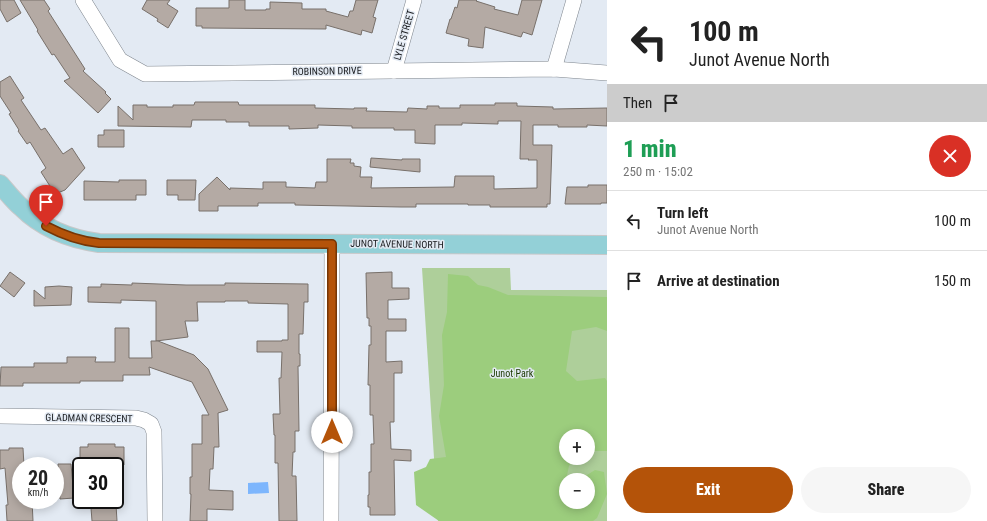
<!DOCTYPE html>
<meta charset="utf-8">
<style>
body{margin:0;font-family:"Roboto Condensed",sans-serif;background:#f6f6f6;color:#222;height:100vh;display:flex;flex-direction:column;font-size:15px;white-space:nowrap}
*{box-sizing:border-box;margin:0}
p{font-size:13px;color:#767676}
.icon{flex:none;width:22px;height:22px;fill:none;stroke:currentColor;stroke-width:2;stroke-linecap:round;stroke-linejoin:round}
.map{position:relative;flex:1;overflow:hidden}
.sheet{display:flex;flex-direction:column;background:#fff;width:380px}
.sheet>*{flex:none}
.top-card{background:#fff;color:#222;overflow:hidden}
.fabs{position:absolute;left:559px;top:429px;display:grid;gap:8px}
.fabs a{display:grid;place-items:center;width:36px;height:36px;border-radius:50%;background:#fff;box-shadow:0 2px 10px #0003;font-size:20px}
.speed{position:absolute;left:12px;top:457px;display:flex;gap:8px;font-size:20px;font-weight:700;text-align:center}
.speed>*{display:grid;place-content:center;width:52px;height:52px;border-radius:50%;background:#fff;box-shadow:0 2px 10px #0003;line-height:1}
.speed small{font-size:10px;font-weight:400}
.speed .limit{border:2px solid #111;border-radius:6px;background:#fff;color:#111}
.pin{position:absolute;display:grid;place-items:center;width:34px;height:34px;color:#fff;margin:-41px -17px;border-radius:50% 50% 50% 0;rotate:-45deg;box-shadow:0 0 4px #0007}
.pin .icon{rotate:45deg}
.me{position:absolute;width:44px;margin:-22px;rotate:0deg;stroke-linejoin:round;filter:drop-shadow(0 0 3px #0008)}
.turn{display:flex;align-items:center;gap:14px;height:84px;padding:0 16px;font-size:18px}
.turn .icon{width:52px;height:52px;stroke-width:2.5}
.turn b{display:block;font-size:28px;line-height:34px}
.then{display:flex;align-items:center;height:38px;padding:0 16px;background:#0003;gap:8px;font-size:15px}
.round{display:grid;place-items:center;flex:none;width:42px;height:42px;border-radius:21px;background:#f6f6f6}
.headline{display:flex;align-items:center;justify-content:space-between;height:68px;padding:0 16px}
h1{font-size:24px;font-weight:800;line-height:30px;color:#1e9e55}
.action{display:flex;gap:8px;margin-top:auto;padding:8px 16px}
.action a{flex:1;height:46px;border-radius:24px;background:#b45309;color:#fff;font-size:16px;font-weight:800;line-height:46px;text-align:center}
.action a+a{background:#f6f6f6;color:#222}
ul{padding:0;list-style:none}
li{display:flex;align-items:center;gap:12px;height:60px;padding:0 16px;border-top:1px solid #e0e0e0}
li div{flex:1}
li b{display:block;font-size:15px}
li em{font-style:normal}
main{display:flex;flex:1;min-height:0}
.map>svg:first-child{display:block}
.green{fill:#aecf9a;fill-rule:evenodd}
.forest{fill:#9ccd7d}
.water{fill:#7db6fd}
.building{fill:#b4aaa4;stroke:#78706a}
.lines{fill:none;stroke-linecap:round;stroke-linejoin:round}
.minor-casing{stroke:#7f868e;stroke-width:16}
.major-casing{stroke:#c8c8c9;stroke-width:20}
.minor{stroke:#fff;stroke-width:15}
.major{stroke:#93d0d7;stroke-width:18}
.route-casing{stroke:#753606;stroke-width:10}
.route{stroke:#b45309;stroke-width:7}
.labels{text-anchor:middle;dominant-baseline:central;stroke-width:3;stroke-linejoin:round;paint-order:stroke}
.street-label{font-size:10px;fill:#191b1e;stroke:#e3eaf3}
.park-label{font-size:10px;fill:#1a3800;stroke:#e3eaf3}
</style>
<main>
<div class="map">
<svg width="607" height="521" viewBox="0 0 607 521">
<rect width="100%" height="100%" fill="#e3eaf3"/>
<path class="green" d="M 422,268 L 510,268 L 511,290 L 607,290 L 607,521 L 438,521 ZM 566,436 L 588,436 L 588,458 L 566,458 ZM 566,480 L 588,480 L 588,502 L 566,502 Z"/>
<polygon class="forest" points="448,274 468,276 478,285 488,287 508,295 607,297 607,331 596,327 572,331 566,371 577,381 605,378 607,381 607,451 588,451 588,436 566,436 566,458 574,458 569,466 564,489 566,488 566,502 588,502 588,480 579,480 595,470 604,472 607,494 597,518 593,521 439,521 416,505 414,472 426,467 430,459 446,457 439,416 444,385 442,335 447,312"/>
<polygon class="water" points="268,482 269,493 248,494 248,483"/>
<g class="building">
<polygon points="0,0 14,0 21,13 7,22 0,9"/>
<polygon points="20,0 44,0 50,9 48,11 85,69 83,71 106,92 105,93 111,99 98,113 64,81 70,78 54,54 52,55 37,31 38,30"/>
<polygon points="147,0 170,0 167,4 178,11 168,28 157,21 158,19 142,9"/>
<polygon points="229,0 245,0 245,10 266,10 266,9 270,9 270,2 302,3 302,9 326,9 326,11 348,17 350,11 353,11 356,0 378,0 373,17 376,18 372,33 362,30 361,35 326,25 326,29 202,28 202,26 196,26 196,8 229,8"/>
<polygon points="459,0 477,0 476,1 495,7 494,9 518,15 522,0 542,0 532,35 523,32 521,37 485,27 483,48 468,46 469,39 446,33 450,19 451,19 455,7 457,8"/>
<polygon points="10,76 24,98 21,100 41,130 45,128 63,154 72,148 85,168 65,190 55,194 41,172 46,168 30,142 27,144 18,131 19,130 9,114 11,113 0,96 0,82"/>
<polygon points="195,102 238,102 239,105 315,105 315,108 354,109 354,108 367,108 366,111 407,112 408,108 427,109 427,106 439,106 439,108 460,108 460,105 495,105 495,103 517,103 517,106 553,107 553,109 607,108 607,126 587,125 587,127 558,127 558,125 533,125 533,145 552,145 550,204 547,204 547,207 490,207 490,205 468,205 468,204 416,204 416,207 401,207 295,205 295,203 258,203 258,206 218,206 218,211 199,211 199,194 217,177 230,190 230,188 263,189 263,182 286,182 286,187 315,188 316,182 327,182 327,159 351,159 350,163 354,163 354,166 361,167 360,177 372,177 371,188 454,187 455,176 494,176 494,189 537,188 537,160 528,160 529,159 520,159 521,121 498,121 498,124 462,123 462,125 435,125 435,144 415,143 415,130 394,130 394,128 352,128 352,126 318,125 318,128 289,129 289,126 249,126 249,122 226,122 226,120 192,120 191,127 118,126 118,106 133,120 133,105 147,105 147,107 173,107 173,105 194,105"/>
<polygon points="104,130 124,130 124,147 98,147 98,135 104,135"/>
<polygon points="371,158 402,160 402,159 420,159 420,172 370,167"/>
<polygon points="119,180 146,180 146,195 136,195 136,200 84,200 84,181 119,182"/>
<polygon points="167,180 196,180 195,200 178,200 178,195 167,195"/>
<polygon points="588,185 607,185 607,203 601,203 601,204 565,204 567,187 588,187"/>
<polygon points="10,272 25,283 14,297 0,286"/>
<polygon points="392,272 392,288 409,288 409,299 388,300 388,319 406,319 406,331 386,331 386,362 402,361 402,373 394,373 394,422 390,422 391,449 411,450 411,461 394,460 395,515 370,515 370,507 368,507 368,495 369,495 369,472 371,472 371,444 374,444 373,415 370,415 370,385 368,385 369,345 371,345 371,326 369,326 369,318 367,318 366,273"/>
<polygon points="132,283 186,285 225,285 225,283 308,284 308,302 304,302 303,334 299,334 299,354 300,354 300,366 298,366 299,431 295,431 295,452 293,452 292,476 296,476 297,521 279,521 278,463 275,463 275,435 274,435 273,414 280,414 279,378 281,378 282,352 257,352 257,341 282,341 282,340 288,340 288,304 248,303 248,301 225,301 225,302 197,302 198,321 185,321 188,337 156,341 156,301 121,300 121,303 88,302 88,287 101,287 101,284 132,285"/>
<polygon points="59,286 72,287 71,305 34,306 34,290 45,299 45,287"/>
<polygon points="115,328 129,328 129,358 152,358 151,341 158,341 194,355 208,369 228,410 218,413 219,447 214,447 213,469 210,469 209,490 233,491 233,510 207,509 207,521 190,521 191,494 190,494 190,477 192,477 192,444 202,444 202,415 209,415 192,382 149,367 150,375 123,375 123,381 80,381 80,383 23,383 23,386 0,386 1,367 34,367 34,363 67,363 67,357 96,357 95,362 115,362"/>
<polygon points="88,444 115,444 115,447 124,447 124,465 80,465 80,447 88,447"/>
<polygon points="9,448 23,448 24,466 21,466 21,500 32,500 33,521 7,521 6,505 8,505 5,468 0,469 0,450 9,450"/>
<polygon points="58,464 71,464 74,498 60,499"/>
<polygon points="116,505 117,521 92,521 91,508"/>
</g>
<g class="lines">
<g class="minor-casing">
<g id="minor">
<polyline points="83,0 120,60 145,74 554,69 607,73"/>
<polyline points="554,69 574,0"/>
<polyline points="394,71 414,0"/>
<polyline points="0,416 136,418 144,420 151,424 154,432 155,521"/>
<polyline points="331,521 332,244"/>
</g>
</g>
<g class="major-casing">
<path id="major" d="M 0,184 C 7,192 13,200 21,207 C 42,228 70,239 99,243 L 607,245"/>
</g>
<use href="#minor" class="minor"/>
<use href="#major" class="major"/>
</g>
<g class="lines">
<g class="route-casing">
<path id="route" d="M 46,226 C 63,235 79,241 99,243 L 332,244 L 332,432"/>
</g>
<use href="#route" class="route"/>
</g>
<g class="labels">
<g class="street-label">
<text transform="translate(404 35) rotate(-74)">LYLE STREET</text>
<text transform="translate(327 71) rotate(-1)">ROBINSON DRIVE</text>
<text transform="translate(397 244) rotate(1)">JUNOT AVENUE NORTH</text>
<text transform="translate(89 418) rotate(1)">GLADMAN CRESCENT</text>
</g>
<g class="park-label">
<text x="512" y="373">Junot Park</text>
</g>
</g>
</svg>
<div class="fabs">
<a>+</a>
<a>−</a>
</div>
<div class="speed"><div>20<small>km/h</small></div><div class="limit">30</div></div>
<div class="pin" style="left:46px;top:226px;background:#d93025"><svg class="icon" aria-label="arrive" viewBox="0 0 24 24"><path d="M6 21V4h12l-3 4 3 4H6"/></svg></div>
<svg class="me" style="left:332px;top:432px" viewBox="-20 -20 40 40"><circle r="19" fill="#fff"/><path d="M0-13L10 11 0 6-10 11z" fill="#b45309"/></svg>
</div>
<section class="sheet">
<div class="top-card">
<div class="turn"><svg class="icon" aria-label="left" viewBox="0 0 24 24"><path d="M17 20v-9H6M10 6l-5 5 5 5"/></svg><div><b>100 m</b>Junot Avenue North</div></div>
<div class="then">Then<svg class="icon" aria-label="arrive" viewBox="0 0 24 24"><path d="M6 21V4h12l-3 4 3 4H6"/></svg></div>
</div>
<div class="headline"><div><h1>1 min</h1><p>250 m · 15:02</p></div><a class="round" style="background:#d93025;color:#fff"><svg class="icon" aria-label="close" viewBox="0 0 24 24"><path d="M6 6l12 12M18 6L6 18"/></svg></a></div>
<ul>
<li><svg class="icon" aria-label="left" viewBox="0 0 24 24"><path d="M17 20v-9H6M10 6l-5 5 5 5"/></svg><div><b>Turn left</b><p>Junot Avenue North</p></div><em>100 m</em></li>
<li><svg class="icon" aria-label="arrive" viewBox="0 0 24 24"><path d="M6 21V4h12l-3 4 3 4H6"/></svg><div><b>Arrive at destination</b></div><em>150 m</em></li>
</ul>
<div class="action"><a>Exit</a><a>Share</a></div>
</section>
</main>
